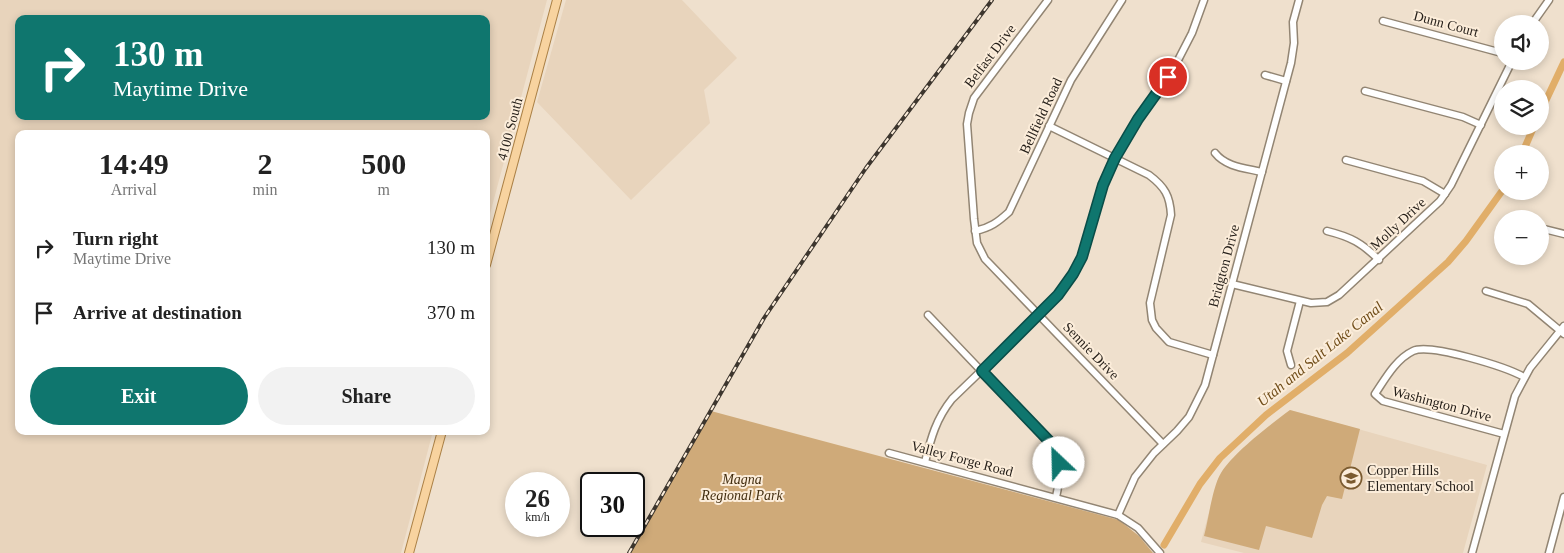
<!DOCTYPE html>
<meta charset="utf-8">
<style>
body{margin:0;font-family:Georgia,serif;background:#f2f2f2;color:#222;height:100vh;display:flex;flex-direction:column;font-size:19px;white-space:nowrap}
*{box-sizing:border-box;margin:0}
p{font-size:16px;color:#767676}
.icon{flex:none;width:28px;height:28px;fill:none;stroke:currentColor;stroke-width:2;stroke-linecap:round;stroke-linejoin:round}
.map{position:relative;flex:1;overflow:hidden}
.side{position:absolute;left:15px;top:130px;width:475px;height:305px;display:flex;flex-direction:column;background:#fff;border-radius:10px;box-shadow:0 2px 8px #0003}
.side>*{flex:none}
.guide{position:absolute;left:15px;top:15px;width:475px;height:105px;border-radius:10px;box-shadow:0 2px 8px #0003;background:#0f766e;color:#fff;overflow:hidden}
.tools{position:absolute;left:1494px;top:15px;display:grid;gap:10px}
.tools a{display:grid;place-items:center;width:55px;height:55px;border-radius:50%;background:#fff;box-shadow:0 2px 8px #0003;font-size:25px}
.speed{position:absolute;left:505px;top:472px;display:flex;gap:10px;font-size:25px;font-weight:700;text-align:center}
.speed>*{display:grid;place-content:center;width:65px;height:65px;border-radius:50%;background:#fff;box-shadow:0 2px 8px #0003;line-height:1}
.speed small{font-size:12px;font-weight:400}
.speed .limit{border:2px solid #111;border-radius:8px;background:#fff;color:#111}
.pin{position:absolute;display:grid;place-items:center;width:42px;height:42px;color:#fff;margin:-21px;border:2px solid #fff;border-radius:50%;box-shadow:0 1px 5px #0007}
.me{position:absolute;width:55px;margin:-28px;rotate:336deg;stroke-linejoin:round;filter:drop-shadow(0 0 4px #0008)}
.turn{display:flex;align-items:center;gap:18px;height:105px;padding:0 15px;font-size:22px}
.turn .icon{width:65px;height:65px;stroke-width:2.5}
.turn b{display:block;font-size:35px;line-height:42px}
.eta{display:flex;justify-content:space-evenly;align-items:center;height:85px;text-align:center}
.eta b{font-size:30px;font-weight:600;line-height:35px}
.primary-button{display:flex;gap:10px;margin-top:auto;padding:10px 15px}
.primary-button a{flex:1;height:58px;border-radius:30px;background:#0f766e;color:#fff;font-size:20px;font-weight:600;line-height:58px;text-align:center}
.primary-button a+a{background:#f2f2f2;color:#222}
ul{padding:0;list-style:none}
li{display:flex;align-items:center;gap:15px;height:65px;padding:0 15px}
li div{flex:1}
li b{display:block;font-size:19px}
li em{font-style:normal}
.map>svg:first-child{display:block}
.built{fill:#e8d4bc;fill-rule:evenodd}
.green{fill:#cfaa79}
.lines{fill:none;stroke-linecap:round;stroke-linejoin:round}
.canal{stroke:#e1ae69;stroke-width:7}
.minor-casing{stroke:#928573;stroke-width:9}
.major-casing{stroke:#ab8146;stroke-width:10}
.minor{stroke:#fff;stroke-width:6}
.major{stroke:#f8d39f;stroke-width:8}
.rail-casing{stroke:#3d362e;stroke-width:4}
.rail{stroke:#fcedda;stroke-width:2;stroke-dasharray:5.5;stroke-linecap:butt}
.route-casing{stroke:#0a4d48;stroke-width:12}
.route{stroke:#0f766e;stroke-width:9}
.labels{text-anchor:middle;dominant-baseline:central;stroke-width:4;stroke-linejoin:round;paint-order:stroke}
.street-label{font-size:14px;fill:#241e18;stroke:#fcedda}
.poi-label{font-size:14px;fill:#241e18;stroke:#fcedda;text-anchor:start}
.park-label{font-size:14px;font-style:italic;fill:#432e10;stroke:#fcedda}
.water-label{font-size:15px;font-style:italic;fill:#6f4c18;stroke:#fcedda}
</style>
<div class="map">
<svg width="1564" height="553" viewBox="0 0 1564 553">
<rect width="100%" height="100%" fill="#efe0cd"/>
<g class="built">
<path d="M 0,0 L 547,0 L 486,229 L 486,134 L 19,134 L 19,431 L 433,431 L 401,553 L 0,553 ZM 19,19 L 486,19 L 486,116 L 19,116 Z"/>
<polygon points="566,0 682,0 737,58 704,90 710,123 631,200 537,102"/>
<polygon points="1290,410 1487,465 1463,553 1244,553 1201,542 1217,482 1221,473 1230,462 1258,436"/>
</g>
<g class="green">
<path d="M 1290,410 L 1360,429 L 1350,469 L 1357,471 L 1355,481 L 1347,479 L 1342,499 L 1327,496 L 1322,505 L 1312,538 L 1266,526 L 1259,550 L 1204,536 C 1209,518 1212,488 1221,473 C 1234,452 1270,425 1290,410 Z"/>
<polygon points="711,411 1119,520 1139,536 1153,553 629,553"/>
</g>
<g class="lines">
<g class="canal">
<polyline points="1540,113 1564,62"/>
<polyline points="1522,154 1534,126"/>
<polyline points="1164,545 1200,484 1220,458 1266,415 1347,353 1448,262 1466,241 1502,191"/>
</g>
<g class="minor-casing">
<g id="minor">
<polyline points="1048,0 974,98 969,113 967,124 974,219 977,243 985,259 1163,444"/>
<polyline points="1383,21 1502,53"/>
<polyline points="1532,24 1549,0"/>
<polyline points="1265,75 1286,81"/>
<polyline points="1365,91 1463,117 1481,125"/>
<path d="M 1049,126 L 1149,175 C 1165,187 1170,196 1171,215 L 1150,303 L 1152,320 L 1156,328 L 1169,342 L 1213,355"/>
<path d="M 1215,153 C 1226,167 1245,168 1262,172"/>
<polyline points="1346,160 1423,181 1445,194"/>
<polyline points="1540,228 1564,234"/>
<path d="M 975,231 C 990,228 998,222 1009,212 L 1071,80 L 1122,0"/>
<path d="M 1327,231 C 1351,237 1362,243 1379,260"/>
<polyline points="1232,284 1311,303 1327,302 1339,295 1440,201 1451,185 1512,61"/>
<polyline points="1486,291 1528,304 1564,334"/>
<path d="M 928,315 L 1049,442 C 1060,460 1061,477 1056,497"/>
<polyline points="1291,365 1287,351 1300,301"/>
<path d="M 1504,434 L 1383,401 L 1375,394 C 1385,379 1396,359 1413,351 C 1430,343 1506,367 1524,377"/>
<polyline points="889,453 1118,515 1138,528 1160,553"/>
<path d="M 925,462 C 931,438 936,419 952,399 L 1039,315 L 1058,295 L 1073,275 L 1082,257 L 1103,185 L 1115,158 L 1138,119 L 1175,66 L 1192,33 L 1204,0"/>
<polyline points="1118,515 1135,477 1154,453 1177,431 1189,417 1205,385 1291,63 1294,43 1293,22 1299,0"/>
<polyline points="1472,553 1515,396 1530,368 1564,326"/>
<polyline points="1549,553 1564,497"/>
</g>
</g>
<g class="major-casing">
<g id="major">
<polyline points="486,265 557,0"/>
<polyline points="409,553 442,431"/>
</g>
</g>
<use href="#minor" class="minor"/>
<use href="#major" class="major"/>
<g class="rail-casing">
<polyline id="rail" points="629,553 764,318 866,168 992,0"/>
</g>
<use href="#rail" class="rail"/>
</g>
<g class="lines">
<g class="route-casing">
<polyline id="route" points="1059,463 1056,453 1050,442 982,371 1058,295 1073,274 1082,257 1103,185 1115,158 1138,119 1168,77"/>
</g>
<use href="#route" class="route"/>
</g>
<defs>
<g id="school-ring" transform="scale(1.125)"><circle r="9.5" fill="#fcedda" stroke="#7b5b30" stroke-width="1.5"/><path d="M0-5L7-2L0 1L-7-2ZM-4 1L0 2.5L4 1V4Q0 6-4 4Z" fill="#7b5b30"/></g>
</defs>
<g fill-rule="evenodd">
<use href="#school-ring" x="1351" y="478"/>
</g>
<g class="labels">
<g class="street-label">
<text transform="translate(1446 24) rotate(15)">Dunn Court</text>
<text transform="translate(990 56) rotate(-53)">Belfast Drive</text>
<text transform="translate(1041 116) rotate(-65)">Bellfield Road</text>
<text transform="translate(510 129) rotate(-75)">4100 South</text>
<text transform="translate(1398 224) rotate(-43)">Molly Drive</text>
<text transform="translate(1224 266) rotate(-75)">Bridgton Drive</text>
<text transform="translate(1091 351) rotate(46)">Sennie Drive</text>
<text transform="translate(1442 404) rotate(15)">Washington Drive</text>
<text transform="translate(962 459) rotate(15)">Valley Forge Road</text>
</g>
<g class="poi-label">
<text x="1367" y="470">Copper Hills<tspan x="1367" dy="16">Elementary School</tspan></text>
</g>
<g class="park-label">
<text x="742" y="479">Magna<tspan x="742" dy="16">Regional Park</tspan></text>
</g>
<g class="water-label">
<text transform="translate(1320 354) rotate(-39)">Utah and Salt Lake Canal</text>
</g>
</g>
</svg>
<div class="tools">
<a><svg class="icon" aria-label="sound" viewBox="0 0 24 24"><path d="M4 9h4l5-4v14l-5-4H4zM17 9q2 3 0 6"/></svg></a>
<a><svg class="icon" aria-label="layers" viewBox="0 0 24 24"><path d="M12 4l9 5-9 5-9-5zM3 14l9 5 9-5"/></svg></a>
<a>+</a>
<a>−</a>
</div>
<div class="speed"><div>26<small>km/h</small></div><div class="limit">30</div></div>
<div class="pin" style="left:1168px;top:77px;background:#d93025"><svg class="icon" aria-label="arrive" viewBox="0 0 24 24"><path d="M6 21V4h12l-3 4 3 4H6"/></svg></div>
<svg class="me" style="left:1059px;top:463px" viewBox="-20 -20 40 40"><circle r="19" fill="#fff"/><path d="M0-13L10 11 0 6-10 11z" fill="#0f766e"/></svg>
<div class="guide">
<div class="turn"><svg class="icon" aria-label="right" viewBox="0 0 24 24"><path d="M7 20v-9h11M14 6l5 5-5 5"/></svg><div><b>130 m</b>Maytime Drive</div></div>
</div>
<section class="side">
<div class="eta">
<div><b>14:49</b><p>Arrival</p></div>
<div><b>2</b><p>min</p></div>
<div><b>500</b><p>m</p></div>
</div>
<ul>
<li><svg class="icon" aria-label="right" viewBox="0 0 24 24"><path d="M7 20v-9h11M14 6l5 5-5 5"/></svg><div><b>Turn right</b><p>Maytime Drive</p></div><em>130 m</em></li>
<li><svg class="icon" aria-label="arrive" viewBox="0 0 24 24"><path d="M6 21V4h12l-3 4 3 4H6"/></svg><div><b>Arrive at destination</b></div><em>370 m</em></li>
</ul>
<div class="primary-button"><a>Exit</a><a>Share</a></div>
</section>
</div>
